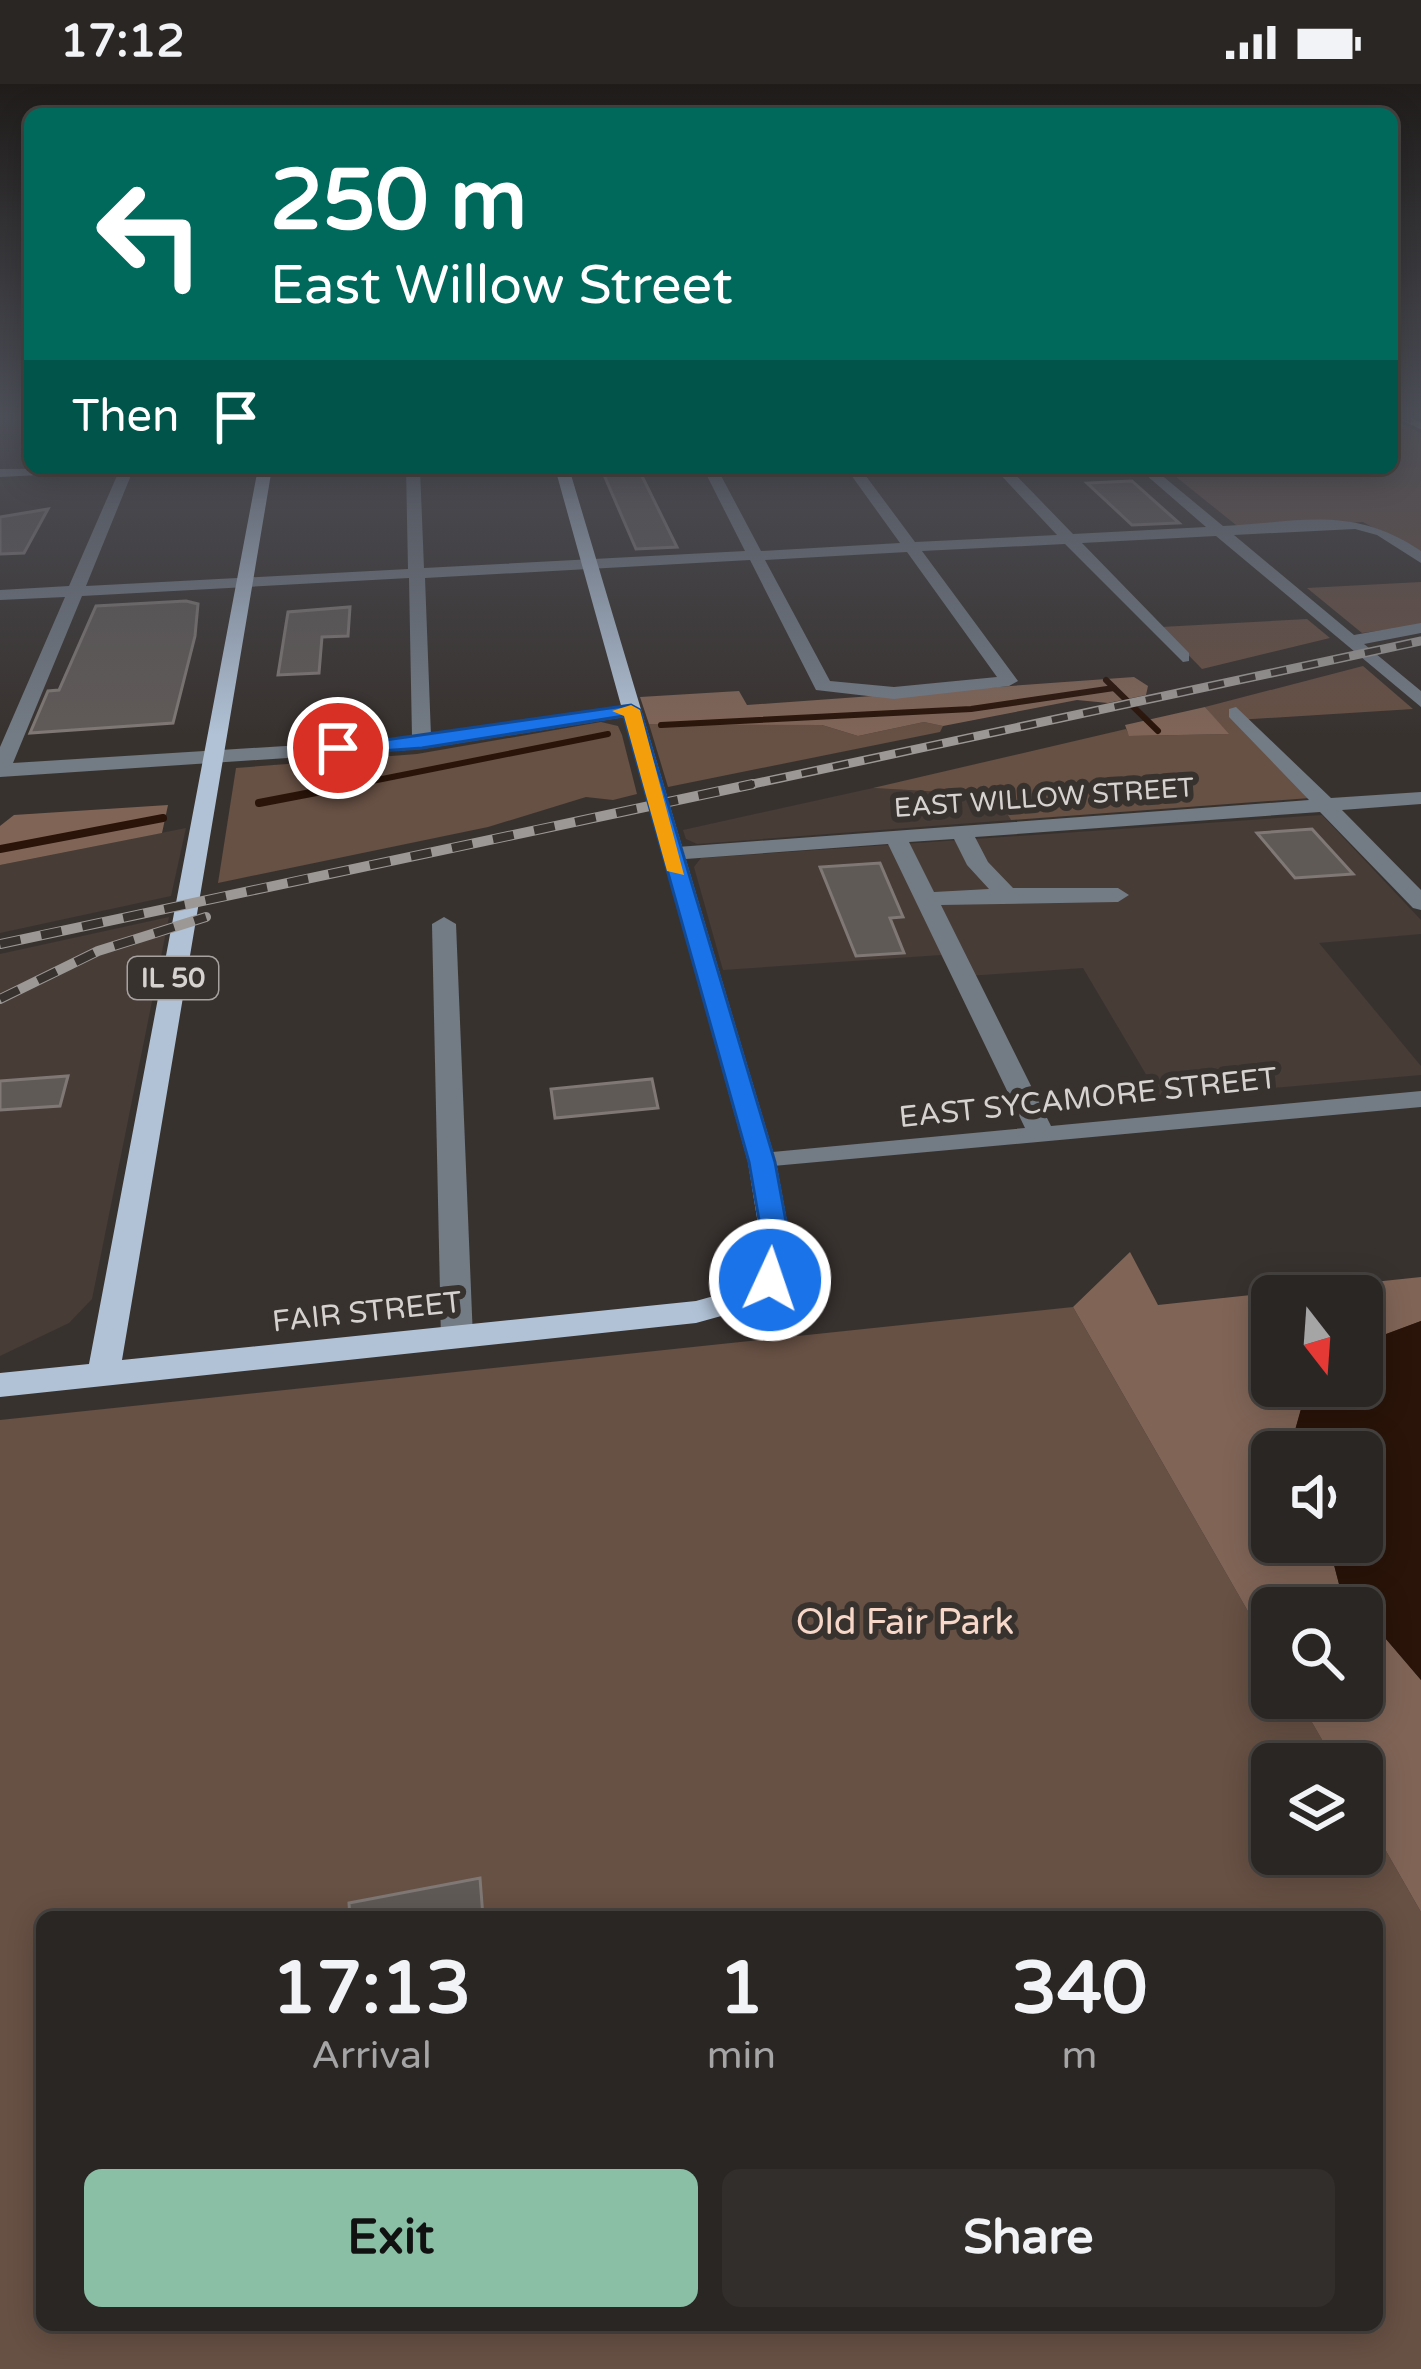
<!DOCTYPE html>
<style>
body{margin:0;font-family:"Varela Round",sans-serif;background:#322e2b;color:#f1f3f6;height:100vh;display:flex;flex-direction:column;font-size:45px;white-space:nowrap}
*{box-sizing:border-box;margin:0}
p{font-size:39px;color:#a5a5a6}
.icon{flex:none;width:66px;height:66px;fill:none;stroke:currentColor;stroke-width:2;stroke-linecap:round;stroke-linejoin:round}
.map{position:relative;flex:1;overflow:hidden}
.details{position:absolute;left:36px;top:1827px;width:1347px;height:420px;display:flex;flex-direction:column;background:#2a2623;border-radius:18px;box-shadow:0 6px 30px #0003,0 0 0 3px #464341}
.details>*{flex:none}
.guide{position:absolute;left:24px;top:24px;width:1374px;height:366px;border-radius:18px;box-shadow:0 6px 30px #0003,0 0 0 3px #464341;background:#00695c;color:#fff;overflow:hidden}
.needle{width:78px;rotate:163deg}
.fabs{position:absolute;left:1251px;top:1191px;display:grid;gap:24px}
.fabs a{display:grid;place-items:center;width:132px;height:132px;border-radius:18px;background:#2a2623;box-shadow:0 6px 30px #0003,0 0 0 3px #464341;font-size:60px}
.pin{position:absolute;display:grid;place-items:center;width:102px;height:102px;color:#fff;margin:-51px;border:6px solid #fff;border-radius:50%;box-shadow:0 3px 12px #0007}
.me{position:absolute;width:132px;margin:-66px;rotate:3deg;stroke-linejoin:round;filter:drop-shadow(0 0 9px #0008)}
.turn{display:flex;align-items:center;gap:42px;height:252px;padding:0 48px;font-size:54px}
.turn .icon{width:156px;height:156px;stroke-width:2.5}
.turn b{display:block;font-size:84px;line-height:102px}
.then{display:flex;align-items:center;height:114px;padding:0 48px;background:#0003;gap:24px;font-size:45px}
.eta{display:flex;justify-content:space-evenly;align-items:center;height:204px;text-align:center}
.eta b{font-size:72px;font-weight:700;line-height:84px}
.action{display:flex;gap:24px;margin-top:auto;padding:24px 48px}
.action a{flex:1;height:138px;border-radius:18px;background:#8abfa5;color:#111;font-size:48px;font-weight:700;line-height:138px;text-align:center}
.action a+a{background:#322e2b;color:#f1f3f6}
.status{display:flex;justify-content:space-between;align-items:center;height:84px;padding:0 60px;background:#2a2623;direction:ltr}
.status svg{height:33px;fill:currentColor}
.map>svg:first-child{display:block}
.built{fill:#473c36}
.green{fill:#675044;fill-rule:evenodd}
.forest{fill:#806557}
.water{fill:#2a1409}
.lines{fill:none;stroke-linecap:round;stroke-linejoin:round}
.stream-far1{stroke:#2a1409;stroke-width:6}
.stream{stroke:#2a1409;stroke-width:8}
.building{fill:#605a57;stroke:#7f7875;stroke-width:3}
.minor{fill:#737b85;fill-rule:evenodd}
.major{fill:#b1c2d6;fill-rule:evenodd}
.rail-far2-casing{stroke:#9c9895;stroke-width:6}
.rail-far1-casing{stroke:#9c9895;stroke-width:9}
.rail-casing{stroke:#9c9895;stroke-width:10}
.rail-far2{stroke:#38322f;stroke-width:4.5;stroke-dasharray:14;stroke-linecap:butt}
.rail-far1{stroke:#38322f;stroke-width:6;stroke-dasharray:16;stroke-linecap:butt}
.rail{stroke:#38322f;stroke-width:8;stroke-dasharray:21;stroke-linecap:butt}
.route{fill:#1a73e8;stroke:#114b97;stroke-width:3}
.slow{fill:#f59e0b}
.labels{text-anchor:middle;dominant-baseline:central;stroke-width:12;stroke-linejoin:round;paint-order:stroke}
.far-street-label{font-size:27px;fill:#d6d2d0;stroke:#38322f}
.shield{fill:#38322f;stroke:#a7a2a0;stroke-width:3}
.shield-label{font-size:27px;font-weight:bold;fill:#d6d2d0}
.street-label{font-size:30px;fill:#d6d2d0;stroke:#38322f}
.near-park-label{font-size:36px;fill:#f7d7c7;stroke:#38322f}
</style>
<div class="status"><b>17:12</b><svg viewBox="0 0 49 12"><path d="M0 12V9h3v3zM5 12V6h3v6zM10 12V3h3v9zM15 12V0h3v12zM26 1h20v11H26zM47 4h2v5h-2z"/></svg></div>
<div class="map">
<svg width="1421" height="2285" viewBox="0 0 1421 2285">
<rect width="100%" height="100%" fill="#38322f"/>
<g class="built">
<polygon points="873,704 995,711 1011,736 697,760 686,755 683,746"/>
<polygon points="1322,731 1421,836 1421,850 1319,859 1421,982 1421,991 1160,1014 1083,884 953,893 941,871 723,886 694,783 701,774"/>
<polygon points="186,744 171,812 0,849 0,781"/>
<polygon points="169,833 92,1215 69,1239 0,1272 0,870"/>
</g>
<g class="green">
<polygon points="1392,335 1421,349 1421,470 1363,438 1241,445 1165,384 1392,384"/>
<polygon points="1421,498 1421,541 1362,549 1307,504"/>
<polygon points="1307,535 1330,554 1202,585 1161,543"/>
<polygon points="1363,582 1413,625 1236,636 1310,714 1011,736 995,711 873,704 1126,645 1130,652 1227,650 1205,623"/>
<polygon points="601,638 618,642 622,651 637,710 613,716 586,713 488,743 218,799 236,684 417,670"/>
<polygon points="743,638 822,641 858,652 924,638 943,642 940,648 668,703 649,640"/>
<path d="M 1073,1223 L 1272,1569 L 1272,1614 L 1298,1614 L 1336,1680 L 1272,1680 L 1272,1770 L 1362,1770 L 1362,1725 L 1421,1828 L 1421,2285 L 0,2285 L 0,1336 ZM 42,1833 L 1377,1833 L 1377,2241 L 42,2241 Z"/>
</g>
<g class="forest">
<polygon points="1134,593 1148,602 1146,611 1108,619 1077,616 943,642 924,638 858,652 822,641 649,640 640,613 739,607 747,621"/>
<polygon points="1205,623 1229,650 1129,652 1125,641"/>
<polygon points="168,721 162,749 0,781 0,742 14,731"/>
<polygon points="1130,1168 1158,1221 1421,1193 1421,1237 1362,1259 1362,1212 1272,1212 1272,1302 1308,1302 1292,1357 1297,1368 1272,1368 1272,1458 1328,1458 1339,1500 1359,1524 1272,1524 1272,1569 1073,1223"/>
<polygon points="1362,1527 1421,1596 1421,1828 1362,1725 1362,1680 1336,1680 1298,1614 1362,1614"/>
</g>
<polygon class="water" points="1421,1237 1421,1596 1339,1500 1328,1458 1362,1458 1362,1368 1297,1368 1292,1357 1307,1303 1362,1302 1362,1259"/>
<g class="lines">
<g class="stream-far1">
<polyline points="1106,596 1158,647"/>
<polyline points="661,641 971,625 1114,604"/>
<polyline points="342,703 608,650"/>
</g>
<g class="stream">
<polyline points="259,719 358,700"/>
<polyline points="0,765 163,734"/>
</g>
</g>
<g class="building">
<polygon points="601,384 638,384 677,463 636,465"/>
<polygon points="1132,397 1179,439 1132,441 1087,399"/>
<polygon points="48,425 24,469 0,470 0,433"/>
<polygon points="186,517 198,520 195,552 173,639 30,649 48,607 59,606 96,522"/>
<polygon points="350,523 348,552 322,553 319,589 278,591 288,528"/>
<polygon points="1312,745 1353,790 1295,794 1257,749"/>
<polygon points="880,779 903,833 890,834 904,869 856,872 820,783"/>
<polygon points="68,992 60,1022 0,1026 0,997"/>
<polygon points="652,995 658,1024 555,1034 551,1005"/>
<polygon points="480,1794 483,1833 350,1833 349,1819"/>
</g>
<g class="lines">
<g class="minor">
<path d="M 134,384 L 86,502 L 408,485 L 406,384 L 420,384 L 424,484 L 745,467 L 703,384 L 717,384 L 761,467 L 900,459 L 846,384 L 860,384 L 915,458 L 1057,451 L 994,384 L 1009,384 L 1073,450 L 1206,443 L 1138,384 L 1153,384 L 1223,442 C 1302,438 1352,421 1421,467 L 1421,479 L 1377,451 L 1355,445 L 1234,451 L 1354,551 L 1421,539 L 1421,549 L 1364,560 L 1421,607 L 1421,623 L 1216,452 L 1082,459 L 1189,569 L 1189,577 L 1183,578 L 1065,460 L 922,467 L 1018,597 L 1009,602 L 894,615 L 816,606 L 750,476 L 425,494 L 431,652 L 631,620 L 640,626 L 631,632 L 422,665 L 0,693 L 0,663 L 65,513 L 0,516 L 0,506 L 69,502 L 119,387 L 0,393 L 0,385 ZM 907,468 L 997,593 L 894,603 L 830,597 L 765,476 ZM 409,494 L 412,654 L 13,679 L 82,512 Z"/>
<path d="M 1236,623 L 1331,714 L 1421,708 L 1421,720 L 1342,726 L 1421,806 L 1421,826 L 1413,824 L 1320,728 L 975,753 L 988,778 L 1013,804 L 1118,804 L 1129,811 L 1118,818 L 941,821 L 1051,1042 L 1421,1007 L 1421,1023 L 752,1084 L 748,1078 L 752,1072 L 762,1069 L 1025,1044 L 888,760 L 672,776 L 664,774 L 664,764 L 1309,716 L 1229,633 L 1229,625 ZM 954,755 L 967,781 L 989,805 L 934,808 L 909,758 Z"/>
<polygon points="444,833 456,840 473,1255 468,1263 446,1263 441,1255 432,840"/>
</g>
<polygon class="major" points="258,384 272,384 122,1276 696,1217 728,1208 756,1191 762,1165 748,1078 555,384 569,384 776,1078 792,1165 781,1204 750,1224 696,1239 0,1313 0,1289 89,1280"/>
<g class="rail-far2-casing">
<polyline id="rail-far2" points="1399,331 1421,342"/>
</g>
<g class="rail-far1-casing">
<polyline id="rail-far1" points="739,703 1421,557"/>
</g>
<g class="rail-casing">
<g id="rail">
<polyline points="0,860 753,700"/>
<polyline points="0,915 98,867 206,833"/>
</g>
</g>
<use href="#rail-far2" class="rail-far2"/>
<use href="#rail-far1" class="rail-far1"/>
<use href="#rail" class="rail"/>
</g>
<linearGradient id="sky" x2="0" y2="1"><stop stop-color="#1f1c1a"/><stop offset="0.51" stop-color="#4d4f58"/><stop offset="1" stop-color="#4d4f58" stop-opacity="0"/></linearGradient>
<rect width="1421" height="651" fill="url(#sky)"/>
<polygon class="route" points="631,621 640,626 775,1078 791,1165 784,1196 770,1205 756,1196 764,1165 749,1078 624,632 422,664 338,670 329,664"/>
<polygon class="slow" points="631,621 640,626 684,791 667,787 624,632 612,627"/>
<g class="labels">
<g class="far-street-label">
<text transform="translate(1044 714) rotate(-4)">EAST WILLOW STREET</text>
</g>
<rect class="shield" x="128" y="873" width="90" height="42" rx="9"/>
<g class="shield-label">
<text x="173" y="894">IL 50</text>
</g>
<g class="street-label">
<text transform="translate(1088 1014) rotate(-6)">EAST SYCAMORE STREET</text>
<text transform="translate(367 1228) rotate(-6)">FAIR STREET</text>
</g>
<g class="near-park-label">
<text x="905" y="1538">Old Fair Park</text>
</g>
</g>
</svg>
<div class="fabs">
<a><svg class="needle" viewBox="-14 -14 28 28"><path d="M0-13l5 13h-10z" fill="#e53935"/><path d="M0 13l5-13h-10z" fill="#a5a5a6"/></svg></a>
<a><svg class="icon" aria-label="sound" viewBox="0 0 24 24"><path d="M4 9h4l5-4v14l-5-4H4zM17 9q2 3 0 6"/></svg></a>
<a><svg class="icon" aria-label="search" viewBox="0 0 24 24"><circle cx="10" cy="10" r="6"/><path d="M15 15l6 6"/></svg></a>
<a><svg class="icon" aria-label="layers" viewBox="0 0 24 24"><path d="M12 4l9 5-9 5-9-5zM3 14l9 5 9-5"/></svg></a>
</div>
<div class="pin" style="left:338px;top:664px;background:#d93025"><svg class="icon" aria-label="arrive" viewBox="0 0 24 24"><path d="M6 21V4h12l-3 4 3 4H6"/></svg></div>
<svg class="me" style="left:770px;top:1196px" viewBox="-20 -20 40 40"><circle r="17" fill="#1a73e8" stroke="#fff" stroke-width="3"/><path d="M0-11L8 9 0 5-8 9z" fill="#fff"/></svg>
<div class="guide">
<div class="turn"><svg class="icon" aria-label="left" viewBox="0 0 24 24"><path d="M17 20v-9H6M10 6l-5 5 5 5"/></svg><div><b>250 m</b>East Willow Street</div></div>
<div class="then">Then<svg class="icon" aria-label="arrive" viewBox="0 0 24 24"><path d="M6 21V4h12l-3 4 3 4H6"/></svg></div>
</div>
<section class="details">
<div class="eta">
<div><b>17:13</b><p>Arrival</p></div>
<div><b>1</b><p>min</p></div>
<div><b>340</b><p>m</p></div>
</div>
<div class="action"><a>Exit</a><a>Share</a></div>
</section>
</div>
